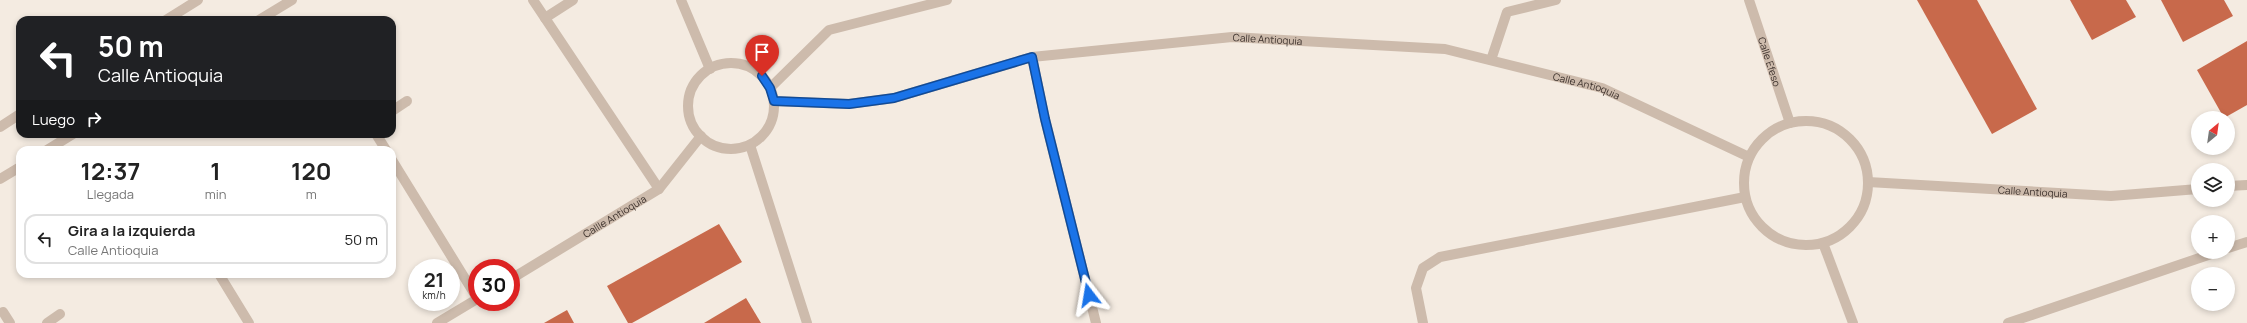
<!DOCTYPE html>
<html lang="es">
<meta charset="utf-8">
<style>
body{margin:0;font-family:Manrope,sans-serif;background:#f2f2f2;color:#222;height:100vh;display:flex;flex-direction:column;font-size:15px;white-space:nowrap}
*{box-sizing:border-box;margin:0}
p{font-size:13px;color:#767676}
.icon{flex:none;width:22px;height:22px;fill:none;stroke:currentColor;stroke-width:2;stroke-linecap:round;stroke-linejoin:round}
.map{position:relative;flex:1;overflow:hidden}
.drawer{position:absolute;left:16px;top:146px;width:380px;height:132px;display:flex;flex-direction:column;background:#fff;border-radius:12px;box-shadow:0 2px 6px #0003}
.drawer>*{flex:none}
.hud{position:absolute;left:16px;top:16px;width:380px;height:122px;border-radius:12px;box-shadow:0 2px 6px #0003;background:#202124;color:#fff;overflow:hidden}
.needle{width:26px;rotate:29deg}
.buttons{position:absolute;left:2191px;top:111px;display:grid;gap:8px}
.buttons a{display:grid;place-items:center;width:44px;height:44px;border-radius:50%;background:#fff;box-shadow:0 2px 6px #0003;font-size:20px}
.speed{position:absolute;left:408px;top:259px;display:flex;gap:8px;font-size:20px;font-weight:700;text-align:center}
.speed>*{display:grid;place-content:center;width:52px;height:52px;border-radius:50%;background:#fff;box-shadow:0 2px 6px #0003;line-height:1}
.speed small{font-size:10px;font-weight:400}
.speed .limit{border:6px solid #d22;background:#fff;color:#111}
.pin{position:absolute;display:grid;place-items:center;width:34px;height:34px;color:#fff;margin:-41px -17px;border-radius:50% 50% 50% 0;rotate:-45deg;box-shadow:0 0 4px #0007}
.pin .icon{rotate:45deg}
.me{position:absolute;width:44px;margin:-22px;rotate:346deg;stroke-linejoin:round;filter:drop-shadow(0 0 3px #0008)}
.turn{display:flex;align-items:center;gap:14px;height:84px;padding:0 16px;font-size:18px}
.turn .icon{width:52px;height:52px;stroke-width:2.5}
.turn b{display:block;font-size:28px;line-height:34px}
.then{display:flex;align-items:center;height:38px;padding:0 16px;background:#0003;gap:8px;font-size:15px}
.eta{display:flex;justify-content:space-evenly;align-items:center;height:68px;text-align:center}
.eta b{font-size:24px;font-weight:700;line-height:28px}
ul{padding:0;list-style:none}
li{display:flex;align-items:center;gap:12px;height:50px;margin:0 8px 6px;padding:0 8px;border:2px solid #e0e0e0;border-radius:12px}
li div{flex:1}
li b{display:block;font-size:15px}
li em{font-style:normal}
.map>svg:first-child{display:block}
.building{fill:#c8694b}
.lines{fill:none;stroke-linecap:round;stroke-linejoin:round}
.minor{stroke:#cdbbac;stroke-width:10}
.route-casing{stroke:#114b97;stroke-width:10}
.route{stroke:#1a73e8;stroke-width:7}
.labels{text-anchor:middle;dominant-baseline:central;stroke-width:4;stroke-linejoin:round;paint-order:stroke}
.street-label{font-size:10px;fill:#3b302b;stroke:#fbf5ee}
</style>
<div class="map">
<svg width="2247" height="323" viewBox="0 0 2247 323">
<rect width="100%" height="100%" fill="#f4ebe1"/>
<g class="building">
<polygon points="1917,0 1977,0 2037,109 1992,134"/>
<polygon points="2070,0 2126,0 2136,17 2092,40"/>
<polygon points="2161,0 2224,0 2233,16 2183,42"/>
<polygon points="2247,41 2247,105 2224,118 2197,70"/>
<polygon points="719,224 742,262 632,323 628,323 607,286"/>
<polygon points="746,298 761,323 704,323"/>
<polygon points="567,310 574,323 544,323"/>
</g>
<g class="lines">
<g class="minor">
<polyline points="533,0 659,189"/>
<polyline points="681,0 710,69"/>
<path id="s1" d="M 1749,0 L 1790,123"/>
<polyline points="545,18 573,0"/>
<polyline points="166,20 198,0"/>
<polyline points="259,20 292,0"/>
<polyline points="1032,57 1045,119 1096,323"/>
<polyline points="1491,60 1507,12 1556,0"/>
<circle cx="731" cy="106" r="43"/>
<polyline points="770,88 829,30 947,0"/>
<path id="s2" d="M 774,101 L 849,104 L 894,98 L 1032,57 L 1232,37 L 1445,49 L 1602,88 L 1749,157"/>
<polyline points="392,111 407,101"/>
<circle cx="1806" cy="183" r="62"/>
<polyline points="0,127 20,114"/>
<polyline points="376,134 386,150"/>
<polyline points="750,145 807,323"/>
<polyline points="47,150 73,134"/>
<polyline points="392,160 477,298"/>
<polyline points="0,179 20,167"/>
<path id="s3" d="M 1868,182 L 2111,196 L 2198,189"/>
<polyline points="2228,186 2247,185"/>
<polyline points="1823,243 1853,323"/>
<polyline points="2228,248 2247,242"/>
<polyline points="219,274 249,323"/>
<path id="s4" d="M 511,279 L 659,189 L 701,136"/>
<polyline points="3,312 10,323"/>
<polyline points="47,323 60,314"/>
<polyline points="437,323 477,299"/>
<polyline points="1423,323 1416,288 1423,268 1440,257 1745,197"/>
<polyline points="2008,323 2217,252"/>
</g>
</g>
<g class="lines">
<g class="route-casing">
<polyline id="route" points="762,76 770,88 774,101 849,104 894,98 1032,57 1045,119 1089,295"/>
</g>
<use href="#route" class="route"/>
</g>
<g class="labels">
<g class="street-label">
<text stroke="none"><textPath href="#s2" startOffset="501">Calle Antioquia</textPath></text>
<text stroke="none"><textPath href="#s1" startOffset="65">Calle Efeso</textPath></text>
<text stroke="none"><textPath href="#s2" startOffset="825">Calle Antioquia</textPath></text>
<text stroke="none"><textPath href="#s3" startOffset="165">Calle Antioquia</textPath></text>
<text stroke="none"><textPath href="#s4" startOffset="121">Callle Antioquia</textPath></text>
</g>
</g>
</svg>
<div class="buttons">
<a><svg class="needle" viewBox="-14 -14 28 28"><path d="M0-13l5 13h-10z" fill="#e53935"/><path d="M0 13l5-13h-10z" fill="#767676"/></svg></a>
<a><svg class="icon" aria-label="layers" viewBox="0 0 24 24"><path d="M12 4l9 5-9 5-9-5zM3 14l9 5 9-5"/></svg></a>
<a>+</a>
<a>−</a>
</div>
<div class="speed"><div>21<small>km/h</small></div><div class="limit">30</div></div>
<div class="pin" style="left:762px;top:76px;background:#d93025"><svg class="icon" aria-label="arrive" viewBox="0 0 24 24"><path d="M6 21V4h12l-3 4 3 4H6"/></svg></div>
<svg class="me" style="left:1089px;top:295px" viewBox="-20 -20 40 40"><path d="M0-17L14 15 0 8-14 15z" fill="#1a73e8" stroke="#fff" stroke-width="4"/></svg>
<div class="hud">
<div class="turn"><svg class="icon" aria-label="left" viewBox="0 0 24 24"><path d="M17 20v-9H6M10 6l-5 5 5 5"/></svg><div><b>50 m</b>Calle Antioquia</div></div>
<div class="then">Luego<svg class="icon" aria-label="right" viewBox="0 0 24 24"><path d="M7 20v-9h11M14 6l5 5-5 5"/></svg></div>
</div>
<section class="drawer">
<div class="eta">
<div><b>12:37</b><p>Llegada</p></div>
<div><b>1</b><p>min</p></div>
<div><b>120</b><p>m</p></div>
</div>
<ul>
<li><svg class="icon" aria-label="left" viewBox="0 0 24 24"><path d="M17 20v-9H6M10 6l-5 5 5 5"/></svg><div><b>Gira a la izquierda</b><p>Calle Antioquia</p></div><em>50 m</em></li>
</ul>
</section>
</div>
